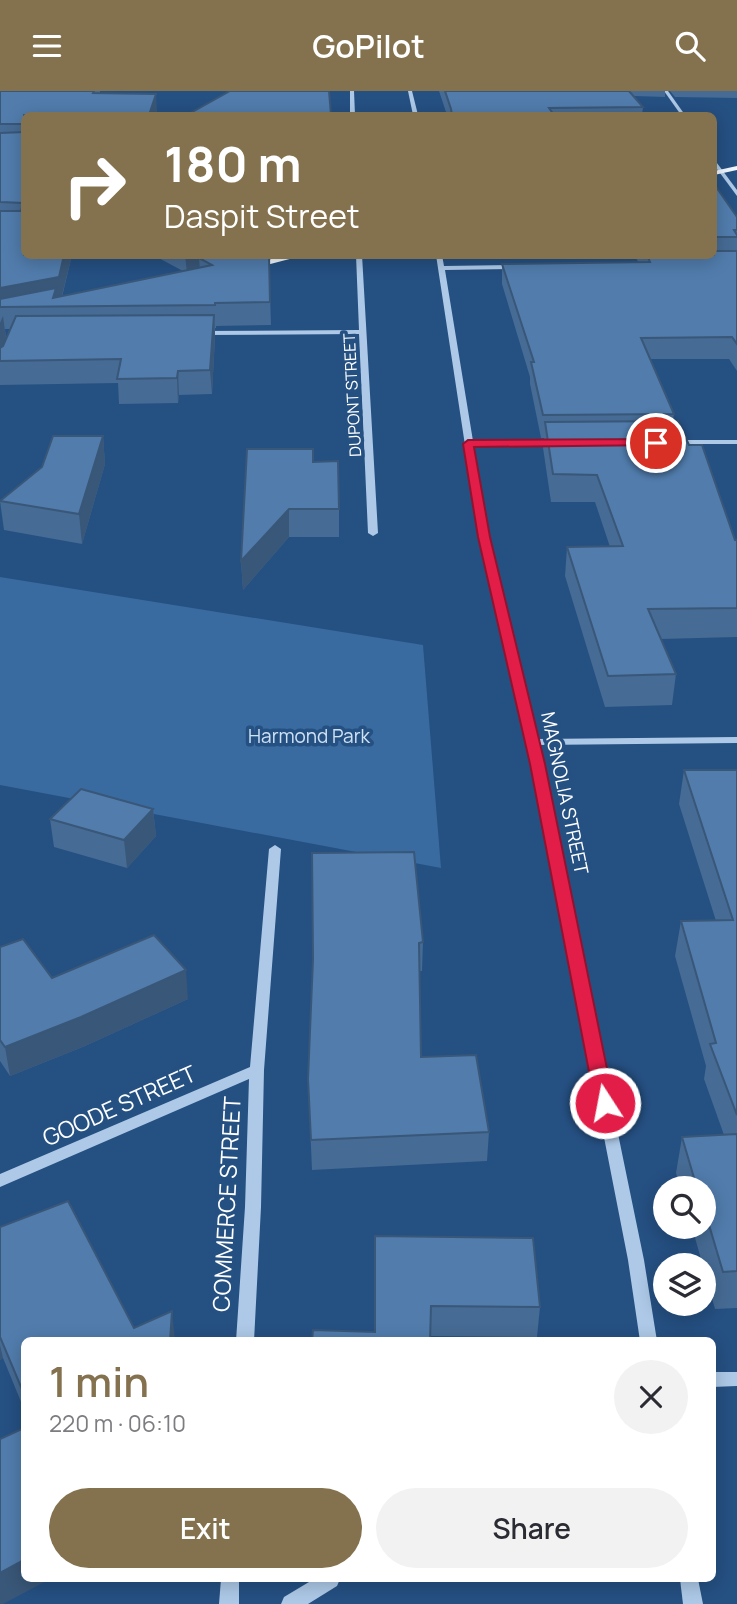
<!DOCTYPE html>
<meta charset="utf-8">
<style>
body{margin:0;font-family:Manrope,sans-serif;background:#f2f2f3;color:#2b2b33;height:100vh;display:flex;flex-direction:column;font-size:26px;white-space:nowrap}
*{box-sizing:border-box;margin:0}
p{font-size:23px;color:#7c7c81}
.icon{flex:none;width:38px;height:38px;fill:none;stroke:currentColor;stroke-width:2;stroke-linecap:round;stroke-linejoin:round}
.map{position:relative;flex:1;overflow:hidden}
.panel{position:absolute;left:21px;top:1246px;width:695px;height:245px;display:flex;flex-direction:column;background:#fff;border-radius:10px;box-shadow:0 4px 18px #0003}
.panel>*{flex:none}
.guide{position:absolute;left:21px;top:21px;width:696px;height:147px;border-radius:10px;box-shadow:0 4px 18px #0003;background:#84724f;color:#fff;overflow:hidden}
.fabs{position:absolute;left:653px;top:1085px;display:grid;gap:14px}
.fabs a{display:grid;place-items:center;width:63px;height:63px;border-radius:50%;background:#fff;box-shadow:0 4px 18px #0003;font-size:35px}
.pin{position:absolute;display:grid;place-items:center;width:60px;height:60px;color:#fff;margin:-30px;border:4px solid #fff;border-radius:50%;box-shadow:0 2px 7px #0007}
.me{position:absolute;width:77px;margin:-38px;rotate:349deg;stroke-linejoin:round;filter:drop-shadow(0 0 5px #0008)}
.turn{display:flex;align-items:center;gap:24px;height:147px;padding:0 28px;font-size:32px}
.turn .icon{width:91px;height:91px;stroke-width:2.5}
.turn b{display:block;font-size:49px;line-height:60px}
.round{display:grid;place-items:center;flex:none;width:74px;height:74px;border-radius:37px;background:#f2f2f3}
.headline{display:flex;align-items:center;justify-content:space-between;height:119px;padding:0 28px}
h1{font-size:42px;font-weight:600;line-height:52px;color:#84724f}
.action{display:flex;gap:14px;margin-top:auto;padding:14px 28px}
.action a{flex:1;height:80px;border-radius:42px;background:#84724f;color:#fff;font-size:28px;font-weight:600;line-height:80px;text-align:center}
.action a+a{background:#f2f2f3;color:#2b2b33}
header{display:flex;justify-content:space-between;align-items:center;height:91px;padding:0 28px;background:#84724f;color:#fff;font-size:32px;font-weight:600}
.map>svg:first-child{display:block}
.green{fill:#396aa0}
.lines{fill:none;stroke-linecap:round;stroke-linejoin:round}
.minor{fill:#adc9e7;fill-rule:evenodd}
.major{fill:#eff5fd;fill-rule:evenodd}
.wall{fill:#466b94;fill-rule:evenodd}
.shaded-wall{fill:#395778}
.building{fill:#517cac;stroke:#395778;stroke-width:2}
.route{fill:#e11d48;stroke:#92132f;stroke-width:2}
.labels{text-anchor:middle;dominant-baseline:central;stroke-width:7;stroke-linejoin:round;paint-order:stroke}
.far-street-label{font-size:16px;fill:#fff;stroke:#255082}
.park-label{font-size:19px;fill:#d0e2f6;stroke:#255082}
.street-label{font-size:19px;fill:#fff;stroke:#255082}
.near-street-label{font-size:23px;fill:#fff;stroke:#255082}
</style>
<header><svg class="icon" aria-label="menu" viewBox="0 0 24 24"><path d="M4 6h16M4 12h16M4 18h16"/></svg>GoPilot<svg class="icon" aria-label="search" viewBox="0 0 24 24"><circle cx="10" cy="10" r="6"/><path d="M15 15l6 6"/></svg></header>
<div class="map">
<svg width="737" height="1513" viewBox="0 0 737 1513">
<rect width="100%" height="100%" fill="#255082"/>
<polygon class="green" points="0,486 423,554 441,777 0,694"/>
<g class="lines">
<g class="minor">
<polygon points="350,0 354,0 355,24 350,24"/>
<polygon points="408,0 412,0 418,24 413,24"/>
<polygon points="664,0 668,0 685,24 681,24"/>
<polygon points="714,68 737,99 737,105 714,74"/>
<polygon points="356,164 362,164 378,442 373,445 368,442 359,243 200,244 196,242 200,240 359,239"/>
<polygon points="436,164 442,164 444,175 517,174 520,176 517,178 445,179 473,350 559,350 563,352 559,354 474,355 489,446 537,648 737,646 737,652 538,654 644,1169 657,1250 640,1250 628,1169 531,673 479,446"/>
<rect x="668" y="349" width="69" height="4"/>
<polygon points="275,754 281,758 264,979 261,1116 254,1250 236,1250 245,1116 249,988 0,1096 0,1083 250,976 269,758"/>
<polygon points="712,1281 737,1281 737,1295 712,1296"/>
<polygon points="221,1488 239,1488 239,1513 219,1513"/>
<polygon points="314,1488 340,1488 337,1495 308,1513 281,1513 284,1506"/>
<polygon points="680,1488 698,1488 703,1513 683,1513"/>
</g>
<g class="major">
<polygon points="737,75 737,79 714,84 714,80"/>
<polygon points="286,164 305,164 247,179 242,176"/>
</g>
</g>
<g class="wall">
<path d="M 0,0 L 100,0 L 100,2 L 157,20 L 156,24 L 24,24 L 24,164 L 72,164 L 62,206 L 183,180 L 153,164 L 269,164 L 271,234 L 216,235 L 216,237 L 215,237 L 215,246 L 212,303 L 179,304 L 178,312 L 119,313 L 118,292 L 0,294 ZM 5,238 L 10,238 L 6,248 Z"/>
<polygon points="439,0 665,0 665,6 634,5 643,16 642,24 447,24"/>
<polygon points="670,0 737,0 737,7 675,6"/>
<polygon points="714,93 737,126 737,280 729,268 650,268 674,323 673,330 689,354 735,449 737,449 737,546 661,548 676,583 672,614 605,616 565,485 567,456 610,456 595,411 551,411 543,357 544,347 541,347 530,293 530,286 502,193 502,173 638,171 635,164 714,164"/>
<polygon points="103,345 105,373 82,453 4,439 0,410"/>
<polygon points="313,371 339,418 339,446 289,446 243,499 241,470"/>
<polygon points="684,679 737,679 737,1217 715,1218 692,1136 704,1136 704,1097 680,1097 676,1082 682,1046 724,1044 704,988 706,975 675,865 681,830 716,830 679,713"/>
<polygon points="153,718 156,745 127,777 54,756 50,728"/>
<polygon points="423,851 422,880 419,880 421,966 489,1041 487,1070 312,1079 308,988 313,868"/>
<polygon points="0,856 52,887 188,908 85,955 10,985 0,970"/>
<polygon points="0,1136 134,1237 24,1250 24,1318 3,1267 0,1269"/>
<polygon points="375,1145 540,1216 537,1246 430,1245 375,1241"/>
</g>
<g class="shaded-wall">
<polygon points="156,3 157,20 156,24 149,24"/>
<polygon points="64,164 72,164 61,208 0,216 0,197"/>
<polygon points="185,164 269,164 271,234 269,165 212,174 199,167 200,179 187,182"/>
<polygon points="214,224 215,246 212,303 210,279"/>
<polygon points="3,225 6,248 0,263 0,232"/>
<polygon points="178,280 179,304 178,312 177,287"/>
<polygon points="103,345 105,373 82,453 79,423"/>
<polygon points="289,418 289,446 243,499 241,470"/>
<polygon points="153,718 156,745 127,777 124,749"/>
<polygon points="186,879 188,908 85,955 10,985 5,956"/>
<polygon points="172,1220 175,1250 170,1250"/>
<polygon points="0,1254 3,1267 0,1269"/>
<polygon points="24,1469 24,1488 50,1488 3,1513 0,1513 0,1482"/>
</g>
<g class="building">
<polygon points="0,0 94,0 93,2 156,3 149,24 24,24 24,164 64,164 59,186 0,197 0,120 21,120 23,112 0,111 0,42 24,41 22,33 0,33"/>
<polygon points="230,0 329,0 331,24 187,24"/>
<polygon points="445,0 629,0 643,16 549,17 554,24 452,24 451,18"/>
<polygon points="714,93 737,126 737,139 734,139 737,144 737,146 714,146"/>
<polygon points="714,160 737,160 737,253 732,246 641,247 674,323 543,324 531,271 534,271 502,173 650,171 647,164 714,164"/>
<polygon points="213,164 269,164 270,211 215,212 215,214 0,216 0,208 56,197 53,207 212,174 199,167"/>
<polygon points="214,224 210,279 178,280 177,287 117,288 121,268 0,270 0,257 3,255 16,225"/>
<polygon points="678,330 689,354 702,354 735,449 737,449 737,517 648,518 676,583 608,585 567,456 623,455 597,384 553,383 545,331"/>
<polygon points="53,345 103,345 79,423 0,410 42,376"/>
<polygon points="247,358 313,358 313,371 338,370 339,418 289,418 241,470"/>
<polygon points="684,679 737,679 737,1024 710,953 716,952 681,830 733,829"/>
<polygon points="81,698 153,718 124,749 50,728"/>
<polygon points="414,761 423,851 419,852 421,966 476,964 489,1041 311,1049 308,988 313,868 312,762"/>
<polygon points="154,844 186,879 81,926 5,956 0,949 0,856 23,848 52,887"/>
<polygon points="737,1043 737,1180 723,1181 704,1117 704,1097 697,1097 682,1046"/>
<polygon points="68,1110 134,1237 172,1220 170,1250 24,1250 24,1303 0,1246 0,1136"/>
<polygon points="375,1145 533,1147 540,1216 431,1215 430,1250 312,1250 313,1239 375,1241"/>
<polygon points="24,1337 24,1469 0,1482 0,1348"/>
</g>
<polygon class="route" points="656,348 662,352 660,354 474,356 490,446 545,673 614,1012 611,1017 598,1017 595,1012 530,673 478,446 463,353 468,349"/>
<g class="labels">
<g class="far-street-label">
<text transform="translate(352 304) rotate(-93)">DUPONT STREET</text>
</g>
<g class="park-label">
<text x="309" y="645">Harmond Park</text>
</g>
<g class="street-label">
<text transform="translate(565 702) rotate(78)">MAGNOLIA STREET</text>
</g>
<g class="near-street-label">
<text transform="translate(119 1014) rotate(-24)">GOODE STREET</text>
<text transform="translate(226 1113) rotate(-87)">COMMERCE STREET</text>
</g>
</g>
</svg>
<div class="fabs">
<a><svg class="icon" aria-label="search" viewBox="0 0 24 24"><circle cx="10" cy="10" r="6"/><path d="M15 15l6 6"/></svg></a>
<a><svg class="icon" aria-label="layers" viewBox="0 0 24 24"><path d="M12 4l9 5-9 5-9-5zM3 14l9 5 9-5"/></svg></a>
</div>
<div class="pin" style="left:656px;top:352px;background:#d93025"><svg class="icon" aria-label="arrive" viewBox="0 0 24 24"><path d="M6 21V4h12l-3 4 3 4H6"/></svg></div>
<svg class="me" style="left:605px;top:1012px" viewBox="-20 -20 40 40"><circle r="17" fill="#e11d48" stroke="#fff" stroke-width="3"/><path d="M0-11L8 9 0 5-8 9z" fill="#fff"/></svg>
<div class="guide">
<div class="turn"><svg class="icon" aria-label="right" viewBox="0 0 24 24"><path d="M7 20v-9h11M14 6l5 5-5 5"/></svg><div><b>180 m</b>Daspit Street</div></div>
</div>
<section class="panel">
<div class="headline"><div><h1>1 min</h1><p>220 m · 06:10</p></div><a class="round"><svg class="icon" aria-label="close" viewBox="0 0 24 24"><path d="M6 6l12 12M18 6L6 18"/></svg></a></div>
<div class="action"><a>Exit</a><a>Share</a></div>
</section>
</div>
